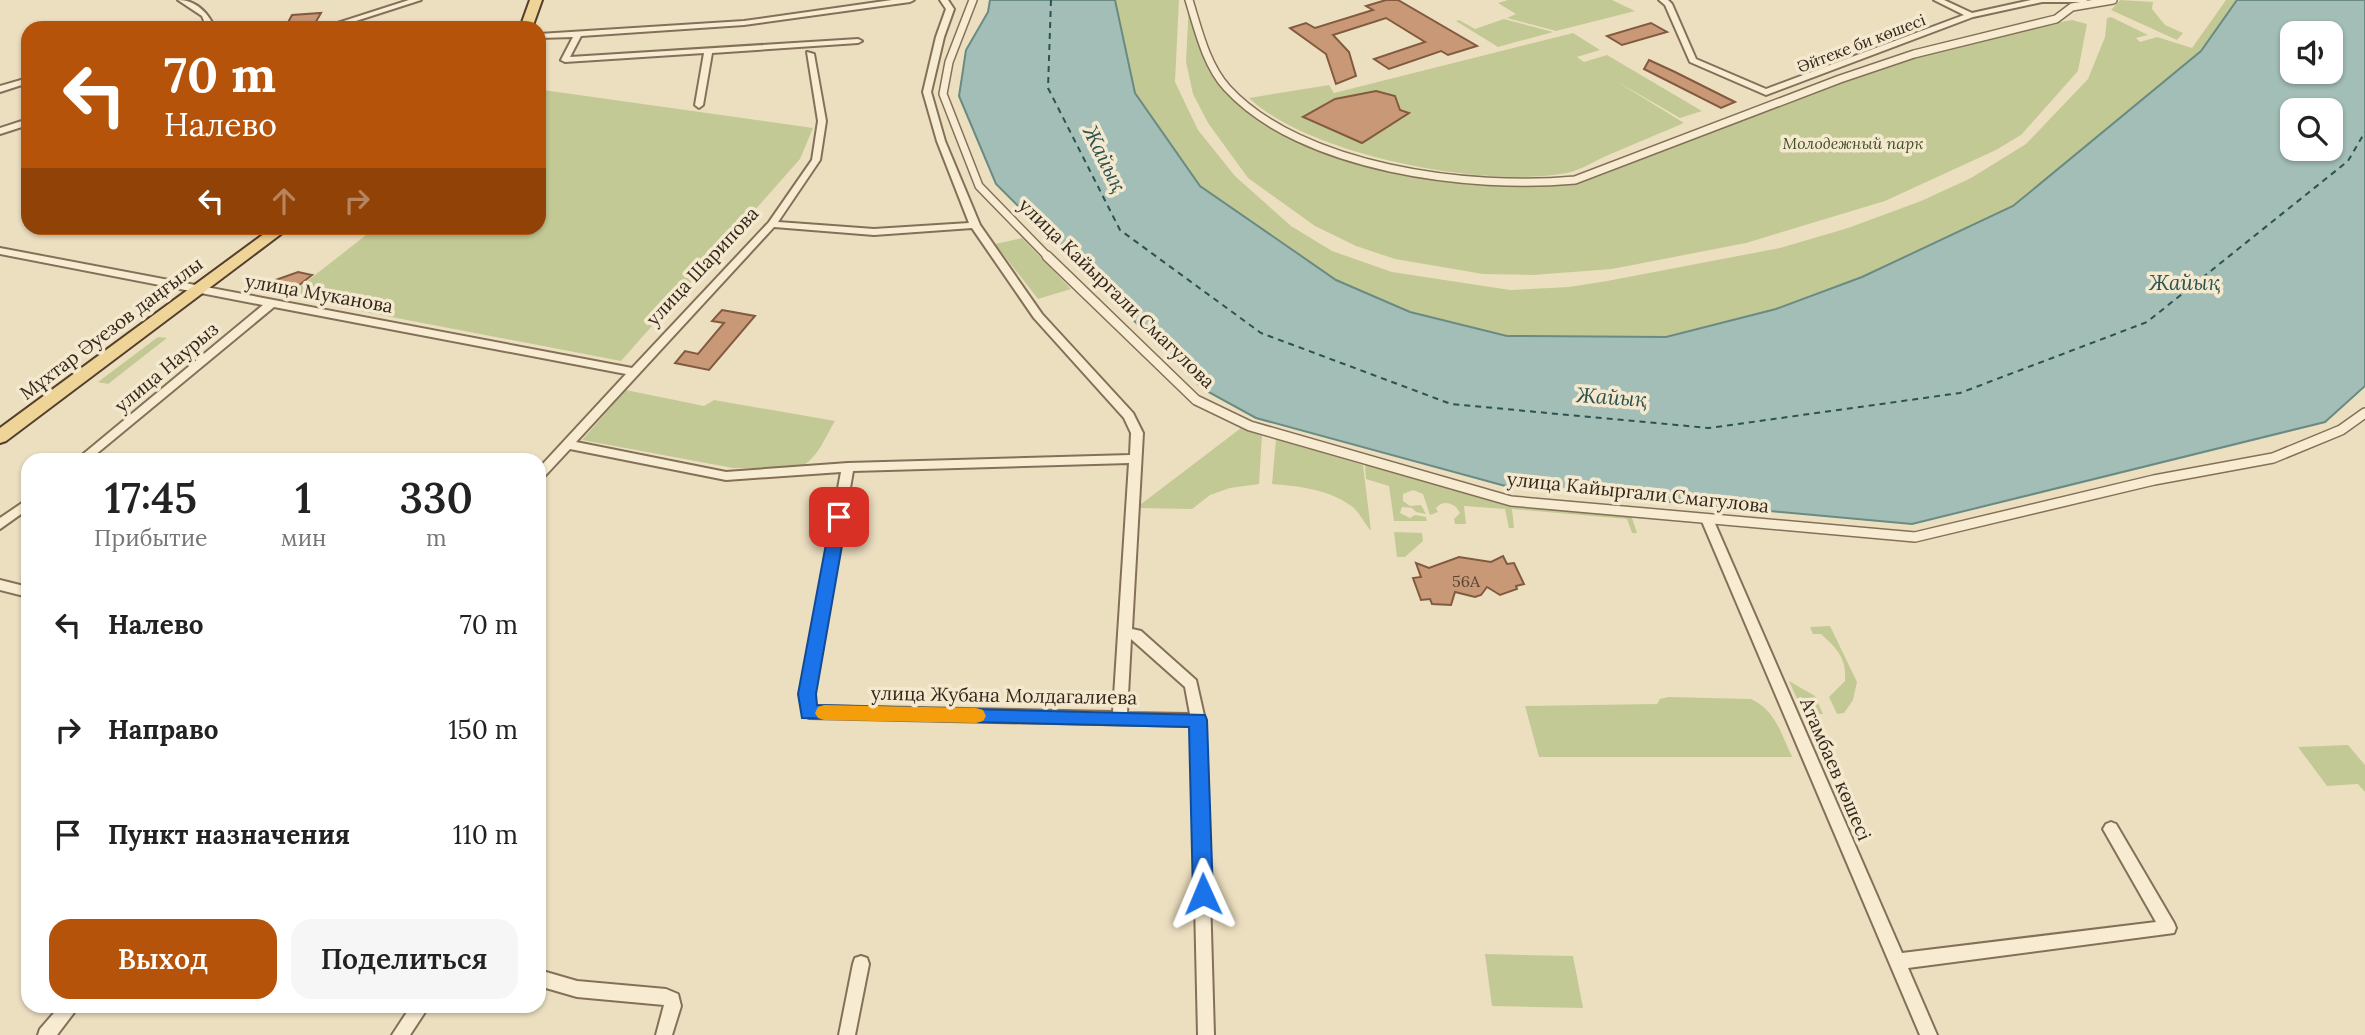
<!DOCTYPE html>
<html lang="ru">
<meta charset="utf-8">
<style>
body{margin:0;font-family:Lora,serif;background:#f6f6f6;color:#222;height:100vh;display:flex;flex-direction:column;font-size:26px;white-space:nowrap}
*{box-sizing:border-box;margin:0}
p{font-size:23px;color:#767676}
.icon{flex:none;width:38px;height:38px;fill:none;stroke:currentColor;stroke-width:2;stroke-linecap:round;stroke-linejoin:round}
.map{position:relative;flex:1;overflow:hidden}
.details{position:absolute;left:21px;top:453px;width:525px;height:560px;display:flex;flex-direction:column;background:#fff;border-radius:21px;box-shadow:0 2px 5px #0004}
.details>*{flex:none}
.hud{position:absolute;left:21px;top:21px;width:525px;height:214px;border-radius:21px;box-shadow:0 2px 5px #0004;background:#b45309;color:#fff;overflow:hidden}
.tools{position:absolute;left:2280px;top:21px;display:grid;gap:14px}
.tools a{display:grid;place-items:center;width:63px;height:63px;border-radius:14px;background:#fff;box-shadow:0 2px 5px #0004;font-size:35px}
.pin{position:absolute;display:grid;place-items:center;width:60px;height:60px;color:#fff;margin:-30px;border-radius:14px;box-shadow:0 4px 10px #0006}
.me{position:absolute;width:77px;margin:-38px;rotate:359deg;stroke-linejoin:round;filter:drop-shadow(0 0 5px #0008)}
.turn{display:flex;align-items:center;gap:24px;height:147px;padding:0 28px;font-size:32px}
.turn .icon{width:91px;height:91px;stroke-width:2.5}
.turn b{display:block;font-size:49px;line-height:60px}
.lanes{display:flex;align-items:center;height:66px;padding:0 28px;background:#0003;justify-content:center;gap:35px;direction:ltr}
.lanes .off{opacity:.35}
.eta{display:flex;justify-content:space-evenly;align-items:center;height:119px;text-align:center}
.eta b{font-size:42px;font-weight:600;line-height:49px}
.primary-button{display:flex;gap:14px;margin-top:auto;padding:14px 28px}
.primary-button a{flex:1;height:80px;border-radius:21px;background:#b45309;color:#fff;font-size:28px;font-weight:600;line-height:80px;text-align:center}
.primary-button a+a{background:#f6f6f6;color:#222}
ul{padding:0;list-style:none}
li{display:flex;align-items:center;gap:21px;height:105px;padding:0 28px}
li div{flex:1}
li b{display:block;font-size:26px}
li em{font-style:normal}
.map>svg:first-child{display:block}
.green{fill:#c3c994}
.water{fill:#a2beb6;stroke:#6a8b83;stroke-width:2;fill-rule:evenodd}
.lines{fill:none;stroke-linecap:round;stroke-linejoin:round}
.ferry{stroke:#2c5351;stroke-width:2;stroke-dasharray:6 5;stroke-linecap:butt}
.building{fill:#c99977;stroke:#825a3f;stroke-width:2}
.pedestrian-far1-casing{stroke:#847059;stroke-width:10}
.pedestrian-casing{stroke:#847059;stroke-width:12}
.minor-casing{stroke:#847059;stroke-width:4}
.primary-casing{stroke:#523e2d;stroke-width:4}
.pedestrian-far1{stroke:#f7ecd2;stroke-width:7}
.pedestrian{stroke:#f7ecd2;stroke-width:9}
.minor{fill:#f7ecd2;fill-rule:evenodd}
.primary{fill:#efd498;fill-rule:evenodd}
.route{fill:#1a73e8;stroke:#114b97;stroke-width:2}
.slow{fill:#f59e0b}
.labels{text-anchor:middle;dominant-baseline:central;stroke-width:7;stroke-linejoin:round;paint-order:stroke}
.far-street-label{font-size:16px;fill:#34281c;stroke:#f4e9cf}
.far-park-label{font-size:16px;font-style:italic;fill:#445024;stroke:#f4e9cf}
.number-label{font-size:16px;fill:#594433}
.street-label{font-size:19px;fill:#34281c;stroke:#f4e9cf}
.water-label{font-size:21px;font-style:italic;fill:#2c5351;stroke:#f4e9cf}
</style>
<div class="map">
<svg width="2365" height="1035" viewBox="0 0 2365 1035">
<rect width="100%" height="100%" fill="#ecdfc0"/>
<g class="green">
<polygon points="1115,0 1179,0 1175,82 1198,130 1235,176 1291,226 1332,251 1392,272 1510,290 1569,287 1607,281 1780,248 1848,228 1921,201 1971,178 2026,144 2088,79 2105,37 2107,18 2111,17 2148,35 2136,38 2140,42 2157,37 2192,48 2226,0 2237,0 2201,51 2013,206 1862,277 1776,309 1666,337 1507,336 1410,312 1336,280 1200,186 1135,93"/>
<polygon points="1508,0 1612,0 1635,11 1556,31 1507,18 1516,14 1498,3"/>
<polygon points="2120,0 2153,2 2152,9 2165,25 2183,33 2177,40 2111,10"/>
<polygon points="1189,1 1211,67 1251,108 1317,145 1362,160 1492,182 1575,180 1840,78 1990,35 2072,20 2087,24 2078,71 2021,135 1996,150 1885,201 1746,243 1612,269 1533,275 1483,274 1395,259 1356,246 1315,226 1248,178 1208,123 1193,94 1186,62"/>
<polygon points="1504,19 1553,32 1498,47 1456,21 1459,20 1475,29"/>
<path d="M 1573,33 L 1600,50 L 1577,57 L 1584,62 L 1607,55 L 1702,111 L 1680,118 L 1616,81 L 1684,123 C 1658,134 1632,145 1606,156 C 1593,162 1580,170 1567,173 C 1485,189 1309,155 1249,98 L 1329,85 L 1334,93 Z"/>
<polygon points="543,90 813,128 800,159 621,361 287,297 375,228 539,228 539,93"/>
<polygon points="1022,238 1071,289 1038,299 995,244"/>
<polygon points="158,337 167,338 108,384 98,382"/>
<path d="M 626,390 L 704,406 L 714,400 L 835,421 C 824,439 816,464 794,469 L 733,468 L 582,440 Z"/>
<polygon points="1241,428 1262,435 1259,484 1230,488 1210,495 1192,509 1136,508"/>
<path d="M 1276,439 L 1363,465 L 1371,531 C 1365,524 1360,514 1354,508 C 1332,490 1299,486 1272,484 Z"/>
<path d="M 1365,465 L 1517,505 L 1631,515 L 1637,533 L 1632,533 L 1627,519 L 1512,509 L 1514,528 L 1509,528 L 1505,509 L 1464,506 L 1466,524 L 1455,524 L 1454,519 L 1460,513 L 1456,507 C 1449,502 1442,501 1436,508 L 1438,512 L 1430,515 L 1423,494 L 1413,490 L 1403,494 L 1403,501 L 1410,506 L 1421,505 L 1426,514 L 1416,512 L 1412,508 L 1402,507 L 1400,513 L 1410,518 L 1415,515 L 1426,517 L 1427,521 L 1394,521 L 1389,486 L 1366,479 Z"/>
<polygon points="1394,532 1422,533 1423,541 1405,557 1397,557"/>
<path d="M 1830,626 L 1857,682 L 1853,700 L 1844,713 L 1837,714 L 1829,697 L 1845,681 C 1847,659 1837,648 1821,634 L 1813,634 L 1810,627 Z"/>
<polygon points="1789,681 1815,696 1823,714 1809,715 1806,708 1801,708"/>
<path d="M 1668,697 L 1751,699 C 1775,710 1781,733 1792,757 L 1539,757 L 1525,706 L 1657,704 L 1660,699 Z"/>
<polygon points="2348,745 2365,765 2365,792 2358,784 2327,786 2298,747"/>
<polygon points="1485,954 1573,956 1583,1008 1492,1006"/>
</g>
<path class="water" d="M 990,0 L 1115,0 L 1135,93 L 1200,186 L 1336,280 L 1410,312 L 1507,336 L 1666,337 L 1776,309 L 1862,277 L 2013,206 L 2201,51 L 2237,0 L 2365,0 L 2365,386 L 2325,422 L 1912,524 L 1509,487 L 1256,418 L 1203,389 L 996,184 L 959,96 L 966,50 L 988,12 ZM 2292,33 L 2331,33 L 2331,72 L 2292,72 ZM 2292,110 L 2331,110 L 2331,149 L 2292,149 Z"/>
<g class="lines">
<polyline class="ferry" points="1051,0 1048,88 1120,230 1261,333 1451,404 1709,428 1960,393 2147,322 2348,161 2365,132"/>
</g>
<g class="building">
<polygon points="1386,0 1398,0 1477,46 1448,55 1441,51 1389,69 1374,59 1425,42 1386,18 1333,35 1349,52 1356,76 1336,84 1326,54 1290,28 1306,23 1315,28 1373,10 1366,6"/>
<polygon points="321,13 314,25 285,28 292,15"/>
<polygon points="1651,23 1667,32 1622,45 1607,36"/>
<polygon points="1649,60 1675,72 1735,102 1721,108 1644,69"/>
<polygon points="1376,91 1395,96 1400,110 1409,113 1362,143 1303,117 1335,99"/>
<polygon points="298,272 312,275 288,294 253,288"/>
<polygon points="722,310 755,316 709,370 675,363 685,351 698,354 724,323 712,321"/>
<polygon points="1503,556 1507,564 1514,563 1524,584 1516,586 1517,589 1500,595 1487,587 1481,595 1475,597 1455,592 1451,605 1432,604 1430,599 1421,600 1413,578 1421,577 1416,563 1429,568 1459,557 1491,562"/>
</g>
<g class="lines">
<g class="pedestrian-far1-casing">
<g id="pedestrian-far1">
<polyline points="973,0 949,62 943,94 979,186 1049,258"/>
<path d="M 1189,0 C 1198,29 1206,65 1227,88 C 1301,169 1472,190 1575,180 L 1840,79 L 1914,54 L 2056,19 L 2072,7 L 2113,0"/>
</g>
</g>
<g class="pedestrian-casing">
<polyline id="pedestrian" points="1047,256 1196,400 1250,426 1511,501 1915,537 2154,480 2273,458 2341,430 2365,413"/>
</g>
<g class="minor-casing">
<g id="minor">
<path d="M 178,0 C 196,0 208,13 215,28 L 207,28 L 202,16 Z"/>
<polygon points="409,0 421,0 334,28 322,28"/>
<polygon points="892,0 914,0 910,2 744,25 581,36 570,57 858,39 862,41 858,43 712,53 703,105 699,108 695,105 704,53 565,62 561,60 573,37 539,38 539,34 744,21"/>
<path d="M 940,0 L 948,0 L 954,9 L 944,37 L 931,92 L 945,141 L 980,225 L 1042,314 L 1133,413 L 1143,433 L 1132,629 L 1141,631 L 1196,680 L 1205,720 L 1214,1035 L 1198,1035 L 1191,726 L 809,718 L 804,716 L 800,694 L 841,472 L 726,480 L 570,449 L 543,478 L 539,479 L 539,468 L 626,374 L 274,307 L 89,460 L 76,460 L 263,305 L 0,254 L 0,248 L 632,368 L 769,222 L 812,160 L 818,121 L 807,52 L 814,54 L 826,121 L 820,160 L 778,222 L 874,229 L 969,223 L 937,141 L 923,92 L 936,37 L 946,9 ZM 774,227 L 874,235 L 972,228 L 1034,318 L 1124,418 L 1131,433 L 1130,455 L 848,463 L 726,472 L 576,442 ZM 1129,463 L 1113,712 L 815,706 L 814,694 L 853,471 ZM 1131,639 L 1185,687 L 1190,714 L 1127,713 Z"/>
<polygon points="1659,0 1668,0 1672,4 1696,59 1766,89 1964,15 1934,0 1944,0 1972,13 2031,0 2088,0 2084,2 2042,2 1973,17 1766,95 1690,62 1665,5"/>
<polygon points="28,78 28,83 0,92 0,86"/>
<polygon points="28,119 28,125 0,134 0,128"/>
<polygon points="28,499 28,509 0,529 0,518"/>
<polygon points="1707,515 1713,519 1902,953 2156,922 2103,829 2106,824 2111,822 2116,824 2174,923 2176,928 2174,933 1908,968 1937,1035 1920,1035 1701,519"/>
<polygon points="0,580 28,587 28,597 0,590"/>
<polygon points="861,956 867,958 869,964 855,1035 839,1035 853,964 855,958"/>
<polygon points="539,970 577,981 666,989 678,994 681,1006 672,1035 656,1035 664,1005 577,997 539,986"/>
<polygon points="60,1006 79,1006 57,1035 38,1035 40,1029"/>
<polygon points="411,1006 429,1006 410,1035 392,1035"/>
</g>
</g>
<g class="primary-casing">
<g id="primary">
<polygon points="530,0 542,0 532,28 520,28"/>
<polygon points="272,228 289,228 6,441 0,443 0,428"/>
</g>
</g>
<use href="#pedestrian-far1" class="pedestrian-far1"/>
<use href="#pedestrian" class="pedestrian"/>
<use href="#minor" class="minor"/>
<use href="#primary" class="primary"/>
</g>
<polygon class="route" points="839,512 847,517 816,694 817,705 1205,715 1207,720 1213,894 1210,901 1203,903 1196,901 1193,894 1189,727 802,718 798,694 831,517"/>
<polygon class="slow" points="824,705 976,708 983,710 986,716 983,721 976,723 824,720 818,718 815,713 818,707"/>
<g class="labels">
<g class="far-street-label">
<text transform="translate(1861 43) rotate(-21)">Әйтеке би көшесі</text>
</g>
<g class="far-park-label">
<text x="1853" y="143">Молодежный парк</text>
</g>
<g class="number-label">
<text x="1466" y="581">56А</text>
</g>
<g class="street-label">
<text transform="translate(702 266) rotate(-47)">улица Шарипова</text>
<text transform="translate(319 293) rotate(10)">улица Муканова</text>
<text transform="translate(1117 293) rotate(44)">улица Кайыргали Смагулова</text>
<text transform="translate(111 328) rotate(-37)">Мұхтар Әуезов даңғылы</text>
<text transform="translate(166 367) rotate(-40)">улица Наурыз</text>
<text transform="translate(1638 492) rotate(6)">улица Кайыргали Смагулова</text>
<text transform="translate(1004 695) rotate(1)">улица Жубана Молдагалиева</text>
<text transform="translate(1836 769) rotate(67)">Атамбаев көшесі</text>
</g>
<g class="water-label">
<text transform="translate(1105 159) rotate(64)">Жайық</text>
<text x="2185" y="282">Жайық</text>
<text transform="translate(1612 397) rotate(4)">Жайық</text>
</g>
</g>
</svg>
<div class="tools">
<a><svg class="icon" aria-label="sound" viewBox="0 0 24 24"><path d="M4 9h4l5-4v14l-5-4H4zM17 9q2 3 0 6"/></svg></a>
<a><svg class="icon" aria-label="search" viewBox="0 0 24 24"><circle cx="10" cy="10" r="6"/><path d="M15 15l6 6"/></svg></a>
</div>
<div class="pin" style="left:839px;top:517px;background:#d93025"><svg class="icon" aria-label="arrive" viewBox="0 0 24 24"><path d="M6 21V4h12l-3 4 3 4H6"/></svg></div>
<svg class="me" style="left:1203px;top:894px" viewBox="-20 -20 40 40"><path d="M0-17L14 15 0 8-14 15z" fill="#1a73e8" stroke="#fff" stroke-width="4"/></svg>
<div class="hud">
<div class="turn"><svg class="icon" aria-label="left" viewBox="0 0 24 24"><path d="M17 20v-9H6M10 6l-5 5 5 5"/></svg><div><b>70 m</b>Налево</div></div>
<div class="lanes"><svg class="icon" aria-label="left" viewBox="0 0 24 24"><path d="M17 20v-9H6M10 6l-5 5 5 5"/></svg><svg class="icon off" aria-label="ahead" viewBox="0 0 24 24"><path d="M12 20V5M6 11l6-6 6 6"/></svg><svg class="icon off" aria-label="right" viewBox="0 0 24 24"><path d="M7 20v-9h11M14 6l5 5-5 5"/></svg></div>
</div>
<section class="details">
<div class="eta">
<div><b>17:45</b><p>Прибытие</p></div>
<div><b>1</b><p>мин</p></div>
<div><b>330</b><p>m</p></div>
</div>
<ul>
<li><svg class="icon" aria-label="left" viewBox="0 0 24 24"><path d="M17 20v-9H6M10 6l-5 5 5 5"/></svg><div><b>Налево</b></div><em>70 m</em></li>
<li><svg class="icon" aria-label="right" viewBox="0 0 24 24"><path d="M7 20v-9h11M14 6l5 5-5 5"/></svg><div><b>Направо</b></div><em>150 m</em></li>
<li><svg class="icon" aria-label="arrive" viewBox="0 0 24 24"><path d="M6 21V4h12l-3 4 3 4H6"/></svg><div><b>Пункт назначения</b></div><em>110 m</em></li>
</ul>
<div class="primary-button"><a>Выход</a><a>Поделиться</a></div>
</section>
</div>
